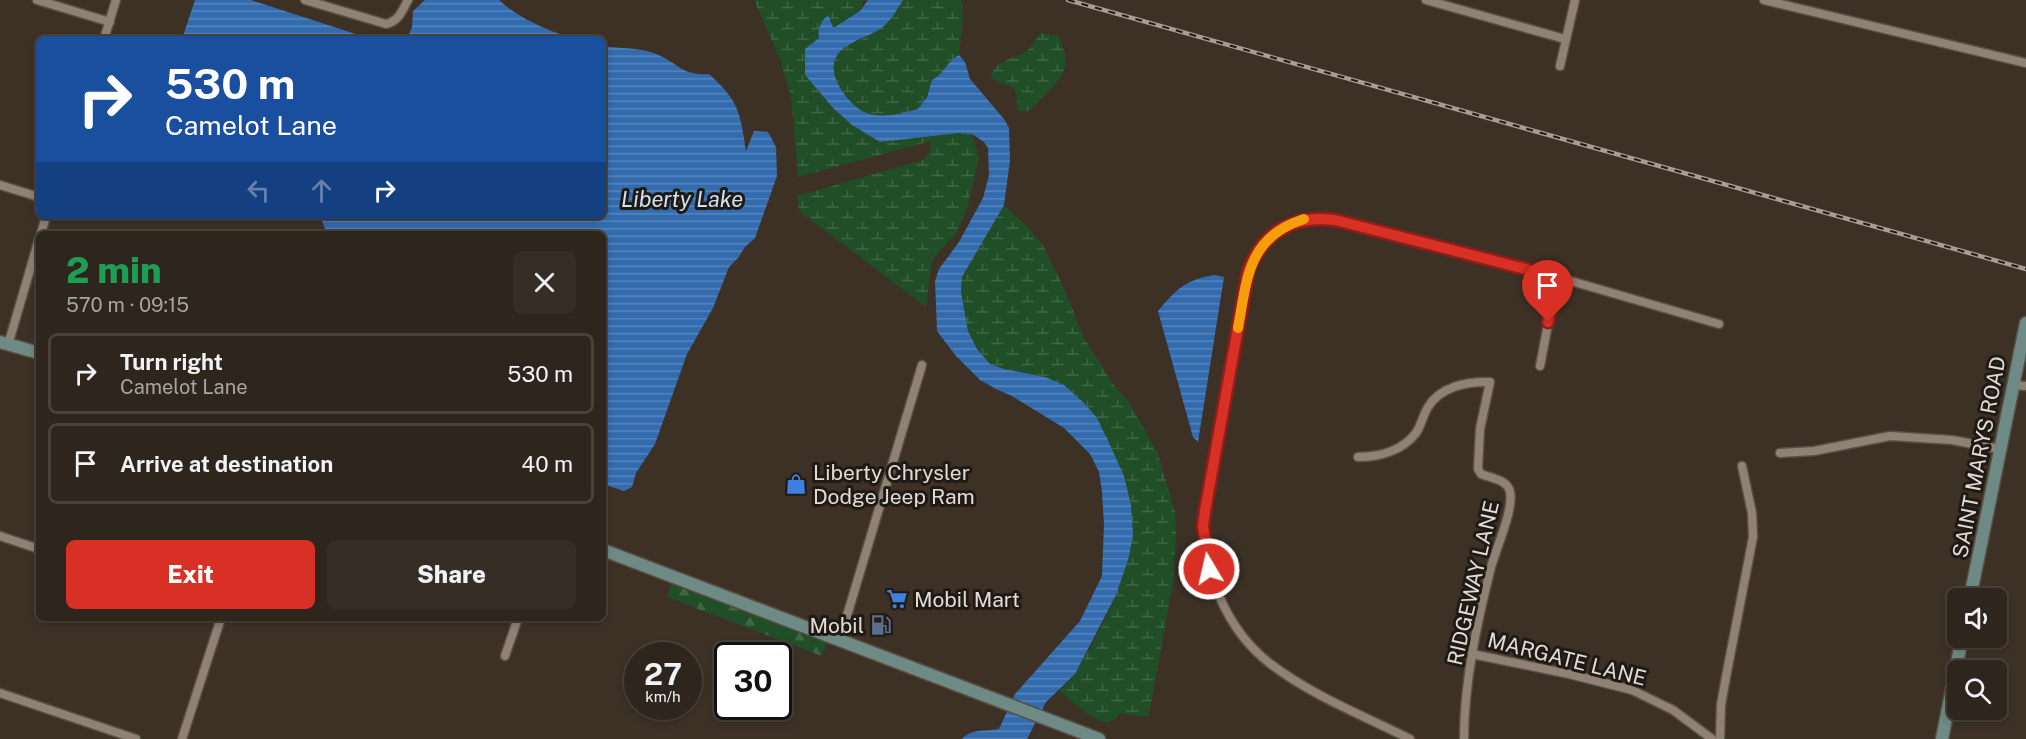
<!DOCTYPE html>
<meta charset="utf-8">
<style>
body{margin:0;font-family:"Public Sans",sans-serif;background:#362d25;color:#f1f3f6;height:100vh;display:flex;flex-direction:column;font-size:22px;white-space:nowrap}
*{box-sizing:border-box;margin:0}
p{font-size:20px;color:#a7a5a3}
.icon{flex:none;width:33px;height:33px;fill:none;stroke:currentColor;stroke-width:2;stroke-linecap:round;stroke-linejoin:round}
.map{position:relative;flex:1;overflow:hidden}
.details{position:absolute;left:36px;top:231px;width:570px;height:390px;display:flex;flex-direction:column;background:#2e251c;border-radius:9px;box-shadow:0 3px 9px #0003,0 0 0 2px #49423b}
.details>*{flex:none}
.top-card{position:absolute;left:36px;top:36px;width:570px;height:183px;border-radius:9px;box-shadow:0 3px 9px #0003,0 0 0 2px #49423b;background:#1a4fa0;color:#fff;overflow:hidden}
.buttons{position:absolute;left:1947px;top:588px;display:grid;gap:12px}
.buttons a{display:grid;place-items:center;width:60px;height:60px;border-radius:9px;background:#2e251c;box-shadow:0 3px 9px #0003,0 0 0 2px #49423b;font-size:30px}
.speed{position:absolute;left:624px;top:642px;display:flex;gap:12px;font-size:30px;font-weight:700;text-align:center}
.speed>*{display:grid;place-content:center;width:78px;height:78px;border-radius:50%;background:#2e251c;box-shadow:0 3px 9px #0003,0 0 0 2px #49423b;line-height:1}
.speed small{font-size:15px;font-weight:400}
.speed .limit{border:3px solid #111;border-radius:9px;background:#fff;color:#111}
.pin{position:absolute;display:grid;place-items:center;width:51px;height:51px;color:#fff;margin:-62px -26px;border-radius:50% 50% 50% 0;rotate:-45deg;box-shadow:0 0 6px #0007}
.pin .icon{rotate:45deg}
.me{position:absolute;width:66px;margin:-33px;rotate:351deg;stroke-linejoin:round;filter:drop-shadow(0 0 4px #0008)}
.turn{display:flex;align-items:center;gap:21px;height:126px;padding:0 30px;font-size:27px}
.turn .icon{width:78px;height:78px;stroke-width:2.5}
.turn b{display:block;font-size:42px;line-height:51px}
.lanes{display:flex;align-items:center;height:57px;padding:0 30px;background:#0003;justify-content:center;gap:30px;direction:ltr}
.lanes .off{opacity:.35}
.round{display:grid;place-items:center;flex:none;width:63px;height:63px;border-radius:9px;background:#362d25}
.head{display:flex;align-items:center;justify-content:space-between;height:102px;padding:0 30px}
h1{font-size:36px;font-weight:800;line-height:45px;color:#1e9e55}
.cta{display:flex;gap:12px;margin-top:auto;padding:12px 30px}
.cta a{flex:1;height:69px;border-radius:9px;background:#d93025;color:#fff;font-size:24px;font-weight:800;line-height:69px;text-align:center}
.cta a+a{background:#362d25;color:#f1f3f6}
ul{padding:0;list-style:none}
li{display:flex;align-items:center;gap:18px;height:81px;margin:0 12px 9px;padding:0 18px;border:3px solid #49423b;border-radius:9px}
li div{flex:1}
li b{display:block;font-size:22px}
li em{font-style:normal}
.map>svg:first-child{display:block}
.forest{fill:url(#forest-firs)}
.wetland{fill:url(#wetland-marsh)}
.water{fill:url(#water-rules)}
.lines{fill:none;stroke-linecap:round;stroke-linejoin:round}
.minor-casing{stroke:#594f45;stroke-width:11}
.secondary-casing{stroke:#594f45;stroke-width:15}
.minor{stroke:#8f8174;stroke-width:8}
.secondary{stroke:#6e8a84;stroke-width:12}
.rail-casing{stroke:#a79d95;stroke-width:4.5}
.rail{stroke:#201a15;stroke-width:2;stroke-dasharray:7;stroke-linecap:butt}
.route-casing{stroke:#8d1f18;stroke-width:15}
.route{stroke:#d93025;stroke-width:10}
.slow{stroke:#f59e0b;stroke-width:10}
.labels{text-anchor:middle;dominant-baseline:central;stroke-width:6;stroke-linejoin:round;paint-order:stroke}
.street-label{font-size:21px;fill:#e2dad3;stroke:#201a15}
.poi-label{font-size:21px;fill:#e2dad3;stroke:#201a15;text-anchor:start}
.water-label{font-size:22px;font-style:italic;fill:#d2e1f3;stroke:#201a15}
</style>
<div class="map">
<svg width="2026" height="739" viewBox="0 0 2026 739">
<defs>
<pattern id="forest-firs" width="22" height="20" patternUnits="userSpaceOnUse" patternTransform="scale(1.5)"><rect width="22" height="20" fill="#1f4e27"/><path d="M5 1l3.5 6h-7zM16 11l3.5 6h-7z" fill="#3f6745"/></pattern>
<pattern id="wetland-marsh" width="20" height="14" patternUnits="userSpaceOnUse" patternTransform="scale(1.5)"><rect width="20" height="14" fill="#1f4e27"/><path d="M1 5h8M5 5V1M11 12h8M15 12V8" fill="none" stroke="#3f6745"/></pattern>
<pattern id="water-rules" width="6" height="5" patternUnits="userSpaceOnUse" patternTransform="scale(1.5)"><rect width="6" height="5" fill="#326bae"/><path d="M0 2.5h6" fill="none" stroke="#5986bc"/></pattern>
</defs>
<rect width="100%" height="100%" fill="#3d3126"/>
<polygon class="forest" points="671,584 827,643 822,656 667,597"/>
<g class="wetland">
<polygon points="754,0 864,0 860,11 819,38 804,64 805,75 833,109 852,125 972,134 979,157 968,206 956,233 932,260 926,307 799,211 797,196 923,160 930,151 931,141 798,177 791,97 780,59"/>
<path d="M 903,0 L 962,0 L 963,19 L 959,55 C 945,63 946,72 932,80 L 927,97 L 918,109 C 897,115 871,122 853,104 C 837,89 822,62 847,46 C 853,42 861,41 867,36 C 879,27 895,13 903,0 Z"/>
<path d="M 1040,33 L 1058,36 C 1078,75 1053,83 1030,111 L 1018,111 L 1015,88 L 1000,83 L 990,77 C 1000,54 1016,62 1029,49 C 1033,45 1037,38 1040,33 Z"/>
<path d="M 1004,205 L 1029,228 L 1044,247 L 1063,286 L 1084,338 L 1113,384 L 1129,402 L 1158,454 L 1175,511 L 1176,533 L 1173,583 L 1149,715 L 1142,717 L 1120,713 C 1117,716 1113,721 1109,722 C 1097,725 1069,698 1059,691 L 1075,674 L 1101,628 L 1116,595 L 1129,557 L 1133,534 L 1131,505 L 1124,476 L 1045,377 L 1004,369 L 990,364 L 977,349 L 968,331 L 963,311 L 961,292 L 962,277 Z"/>
</g>
<g class="water">
<polygon points="195,0 251,0 371,39 182,39"/>
<path d="M 425,0 L 499,0 C 515,15 534,24 554,32 C 561,35 569,36 577,39 L 407,39 L 412,27 L 413,11 Z"/>
<path d="M 868,0 L 903,0 C 898,8 891,20 884,26 C 873,35 859,38 847,46 C 822,61 837,89 853,104 C 871,122 896,115 918,109 L 927,97 L 932,80 C 946,72 945,63 959,55 L 965,62 L 970,79 L 1004,119 L 1009,128 L 1010,160 L 1004,205 L 962,277 L 961,292 L 968,331 L 977,349 L 990,364 L 1004,369 L 1045,377 L 1064,385 L 1084,403 L 1097,418 L 1111,447 L 1124,476 L 1131,505 L 1133,534 L 1129,557 L 1116,595 L 1075,674 L 1046,702 L 1027,739 L 962,739 C 972,728 985,732 999,729 L 1015,694 L 1080,621 L 1102,576 L 1104,525 L 1102,492 L 1099,472 L 1090,454 L 1064,428 L 1012,396 L 996,389 L 980,380 L 956,356 L 937,331 L 935,281 L 939,269 L 959,242 L 983,198 L 989,175 L 988,148 L 984,142 L 972,134 L 959,133 L 880,142 L 852,125 L 833,108 L 805,75 L 805,49 L 819,38 C 817,29 821,21 828,15 L 833,27 L 835,27 L 860,11 Z"/>
<path d="M 603,46 C 621,49 639,47 656,54 C 679,63 681,76 709,74 C 739,101 740,112 746,151 L 754,131 L 768,132 L 776,147 L 777,176 L 755,238 L 745,247 L 738,258 L 729,267 L 713,308 L 687,354 L 655,444 L 636,473 L 632,487 L 624,491 L 603,484 L 603,234 L 327,234 L 320,216 L 603,216 Z"/>
<path d="M 1215,275 L 1224,277 L 1198,442 L 1193,437 L 1158,311 C 1176,289 1187,279 1215,275 Z"/>
</g>
<g class="lines">
<g class="minor-casing">
<g id="minor">
<polyline points="37,0 110,22"/>
<path d="M 305,0 L 386,24 C 399,21 402,11 408,0"/>
<polyline points="1426,0 1565,39"/>
<polyline points="1764,0 2026,63"/>
<polyline points="104,39 116,0"/>
<polyline points="1560,66 1575,0"/>
<polyline points="0,185 39,197"/>
<polyline points="41,234 46,216"/>
<polyline points="8,345 39,239"/>
<polyline points="1540,366 1557,277"/>
<polyline points="2013,385 2026,386"/>
<polyline points="1780,453 1814,451 1890,436 1952,440 2000,449"/>
<path d="M 1358,457 C 1379,457 1402,451 1416,433 C 1421,426 1423,415 1428,407 C 1440,387 1467,381 1490,382 L 1480,429 L 1478,469 L 1481,474 C 1491,478 1508,480 1510,492 C 1514,509 1496,549 1491,567 C 1477,623 1464,682 1464,739"/>
<polyline points="0,536 39,549"/>
<polyline points="840,639 922,365"/>
<polyline points="1472,654 1569,674 1632,690 1673,710 1712,739"/>
<polyline points="505,656 518,618"/>
<polyline points="0,693 136,739"/>
<polyline points="182,739 221,618"/>
<path d="M 1410,739 C 1364,716 1313,696 1272,665 C 1226,631 1200,567 1205,511 L 1248,272 C 1263,231 1293,215 1335,220 L 1557,277 L 1719,324"/>
<polyline points="1720,739 1721,705 1726,677 1753,537 1752,513 1742,466"/>
</g>
</g>
<g class="secondary-casing">
<g id="secondary">
<polyline points="0,342 39,353"/>
<polyline points="603,550 1099,739"/>
<polyline points="1970,598 2026,323"/>
<polyline points="1942,739 1962,638"/>
</g>
</g>
<use href="#minor" class="minor"/>
<use href="#secondary" class="secondary"/>
<g class="rail-casing">
<polyline id="rail" points="1068,0 2026,269"/>
</g>
<use href="#rail" class="rail"/>
</g>
<g class="lines">
<g class="route-casing">
<path id="route" d="M 1209,569 L 1203,526 L 1205,511 L 1248,272 C 1263,231 1293,215 1335,220 L 1557,277 L 1548,322"/>
</g>
<use href="#route" class="route"/>
<path class="slow" d="M 1238,328 C 1247,278 1248,237 1304,219"/>
</g>
<defs>
<g id="shop-bare" transform="scale(1.62)"><path d="M-5-2.5h2.3a2.7 3.5 0 0 1 5.4 0H5L5.5 6h-11ZM-1.5-2.5h3a1.5 2.3 0 0 0-3 0Z" fill="#3f7fe0" stroke="#201a15" stroke-width="2.5" paint-order="stroke"/></g>
<g id="supermarket-bare" transform="scale(1.62)"><path d="M-6-5.5h2.5l.6 2H6L4.5 2H-2.5L-4.4-4H-6ZM-1.5 3.2a1.3 1.3 0 1 0 .1 0ZM3 3.2a1.3 1.3 0 1 0 .1 0Z" fill="#3f7fe0" stroke="#201a15" stroke-width="2.5" paint-order="stroke"/></g>
<g id="fuel-bare" transform="scale(1.62)"><path d="M-5.5-6h7V0h2V4h1.3V-2.5L3-4.5l.8-.8L6-3V5H2.5V1h-1V6h-7ZM-4.2-4.7v3.2H.2V-4.7Z" fill="#5c6f8a" stroke="#201a15" stroke-width="2.5" paint-order="stroke"/></g>
</defs>
<g fill-rule="evenodd">
<use href="#shop-bare" x="796" y="484"/>
<use href="#supermarket-bare" x="897" y="599"/>
<use href="#fuel-bare" x="881" y="625"/>
</g>
<g class="labels">
<g class="street-label">
<text transform="translate(1979 457) rotate(-79)">SAINT MARYS ROAD</text>
<text transform="translate(1473 583) rotate(-77)">RIDGEWAY LANE</text>
<text transform="translate(1567 659) rotate(14)">MARGATE LANE</text>
</g>
<g class="poi-label">
<text x="813" y="472">Liberty Chrysler<tspan x="813" dy="24">Dodge Jeep Ram</tspan></text>
<text x="914" y="599">Mobil Mart</text>
<text x="864" y="625" text-anchor="end">Mobil</text>
</g>
<g class="water-label">
<text x="682" y="199">Liberty Lake</text>
</g>
</g>
</svg>
<div class="buttons">
<a><svg class="icon" aria-label="sound" viewBox="0 0 24 24"><path d="M4 9h4l5-4v14l-5-4H4zM17 9q2 3 0 6"/></svg></a>
<a><svg class="icon" aria-label="search" viewBox="0 0 24 24"><circle cx="10" cy="10" r="6"/><path d="M15 15l6 6"/></svg></a>
</div>
<div class="speed"><div>27<small>km/h</small></div><div class="limit">30</div></div>
<div class="pin" style="left:1548px;top:322px;background:#d93025"><svg class="icon" aria-label="arrive" viewBox="0 0 24 24"><path d="M6 21V4h12l-3 4 3 4H6"/></svg></div>
<svg class="me" style="left:1209px;top:569px" viewBox="-20 -20 40 40"><circle r="17" fill="#d93025" stroke="#fff" stroke-width="3"/><path d="M0-11L8 9 0 5-8 9z" fill="#fff"/></svg>
<div class="top-card">
<div class="turn"><svg class="icon" aria-label="right" viewBox="0 0 24 24"><path d="M7 20v-9h11M14 6l5 5-5 5"/></svg><div><b>530 m</b>Camelot Lane</div></div>
<div class="lanes"><svg class="icon off" aria-label="left" viewBox="0 0 24 24"><path d="M17 20v-9H6M10 6l-5 5 5 5"/></svg><svg class="icon off" aria-label="ahead" viewBox="0 0 24 24"><path d="M12 20V5M6 11l6-6 6 6"/></svg><svg class="icon" aria-label="right" viewBox="0 0 24 24"><path d="M7 20v-9h11M14 6l5 5-5 5"/></svg></div>
</div>
<section class="details">
<div class="head"><div><h1>2 min</h1><p>570 m · 09:15</p></div><a class="round"><svg class="icon" aria-label="close" viewBox="0 0 24 24"><path d="M6 6l12 12M18 6L6 18"/></svg></a></div>
<ul>
<li><svg class="icon" aria-label="right" viewBox="0 0 24 24"><path d="M7 20v-9h11M14 6l5 5-5 5"/></svg><div><b>Turn right</b><p>Camelot Lane</p></div><em>530 m</em></li>
<li><svg class="icon" aria-label="arrive" viewBox="0 0 24 24"><path d="M6 21V4h12l-3 4 3 4H6"/></svg><div><b>Arrive at destination</b></div><em>40 m</em></li>
</ul>
<div class="cta"><a>Exit</a><a>Share</a></div>
</section>
</div>
